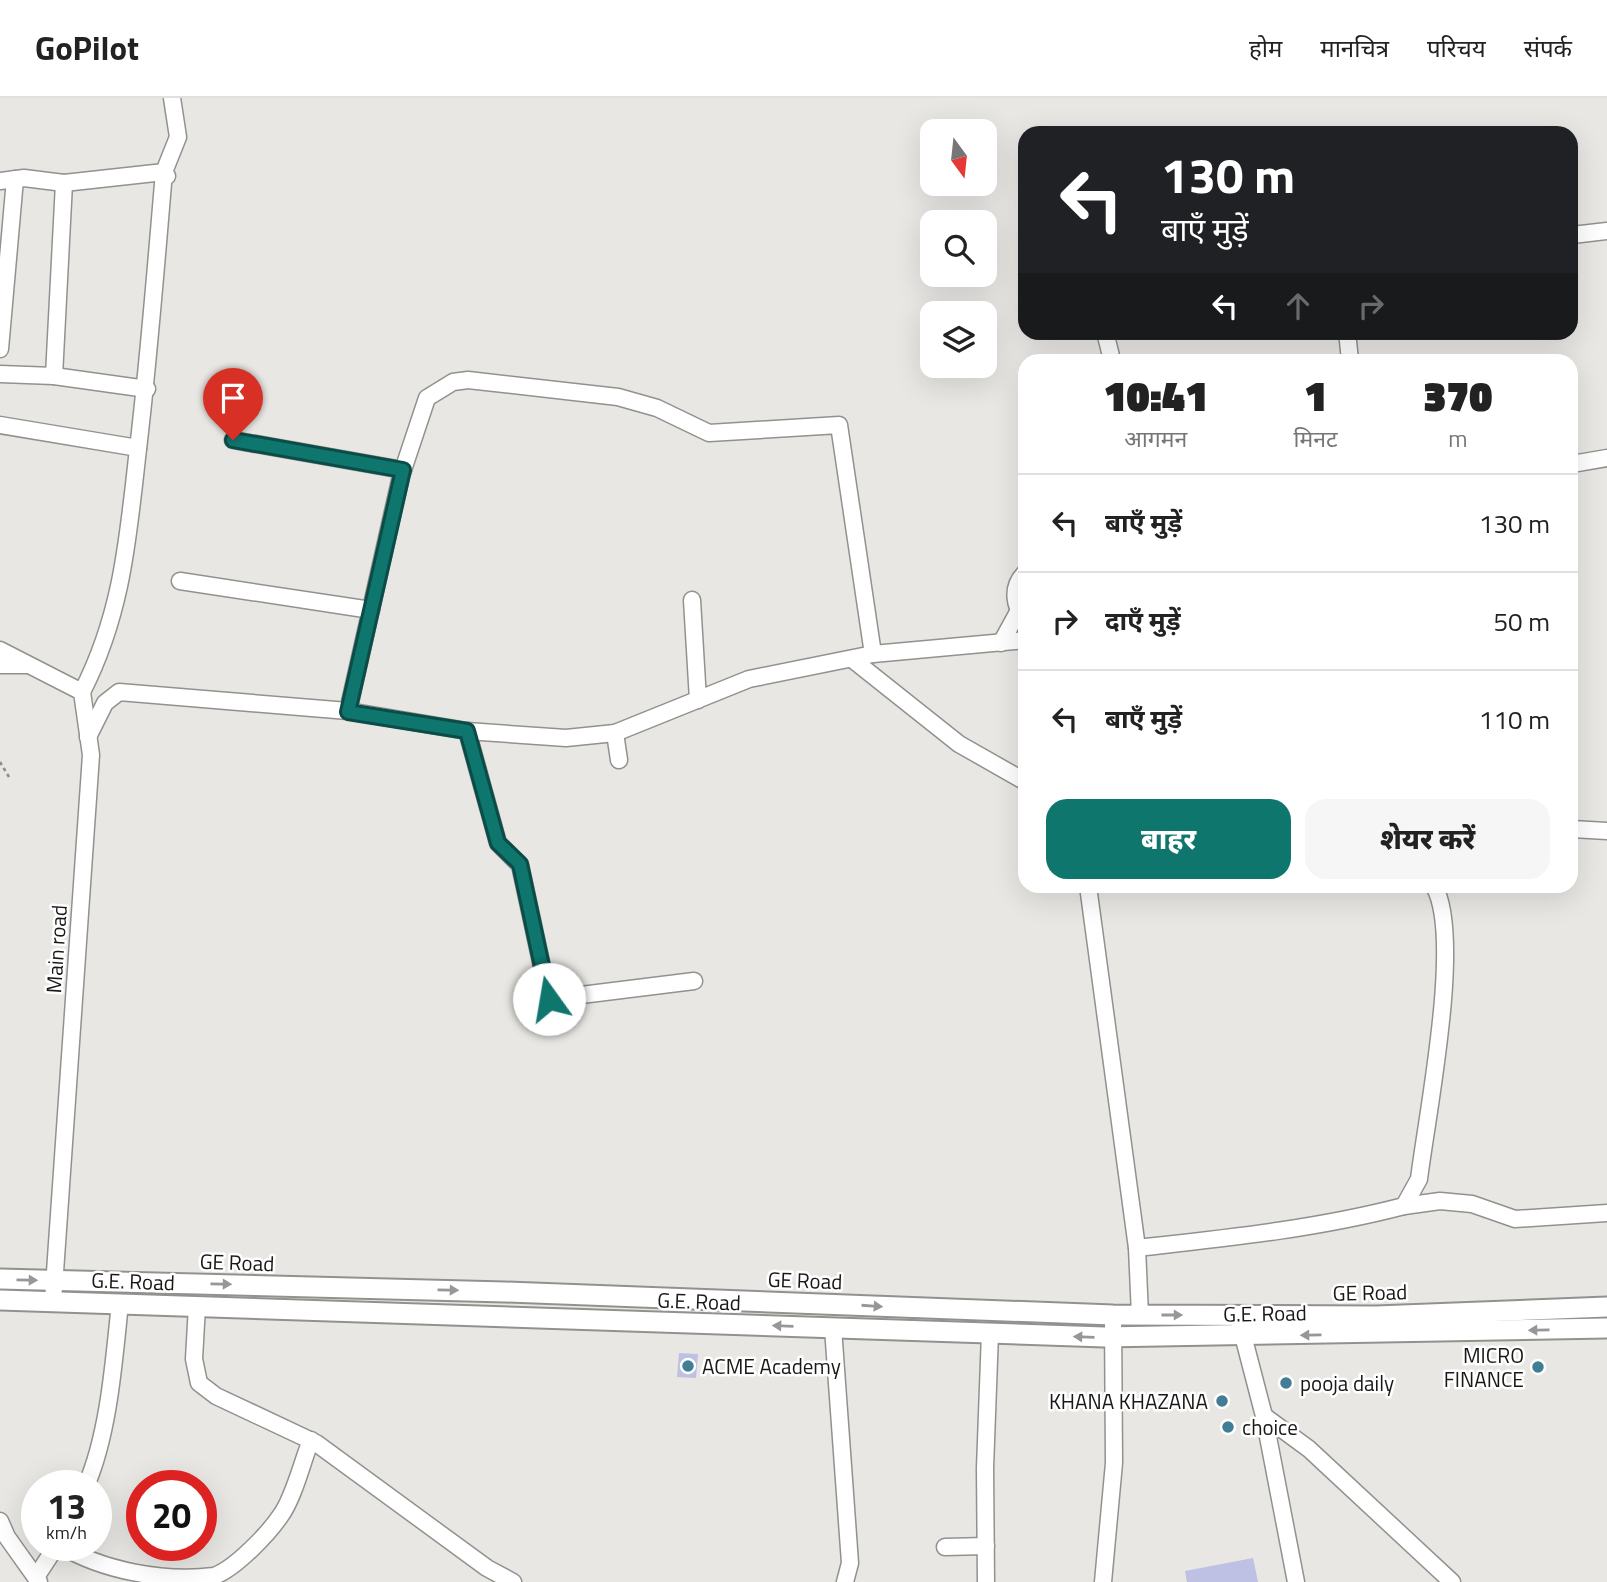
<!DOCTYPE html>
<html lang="hi">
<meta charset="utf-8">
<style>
body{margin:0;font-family:"Titillium Web","Noto Sans Devanagari",sans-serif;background:#f6f6f6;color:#222;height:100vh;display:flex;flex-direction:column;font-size:26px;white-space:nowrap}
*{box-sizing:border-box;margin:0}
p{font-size:23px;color:#767676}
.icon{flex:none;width:38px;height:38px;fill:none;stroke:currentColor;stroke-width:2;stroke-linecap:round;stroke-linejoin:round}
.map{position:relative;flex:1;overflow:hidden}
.details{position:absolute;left:1018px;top:256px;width:560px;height:539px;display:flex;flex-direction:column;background:#fff;border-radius:21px;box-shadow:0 7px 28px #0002}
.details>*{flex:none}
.banner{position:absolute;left:1018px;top:28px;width:560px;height:214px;border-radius:21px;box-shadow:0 7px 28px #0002;background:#202124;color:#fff;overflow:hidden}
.needle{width:46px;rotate:165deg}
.buttons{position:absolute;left:920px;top:21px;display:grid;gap:14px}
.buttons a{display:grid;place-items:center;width:77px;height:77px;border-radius:14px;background:#fff;box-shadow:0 7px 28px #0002;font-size:35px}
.speed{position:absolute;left:21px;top:1372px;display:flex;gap:14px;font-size:35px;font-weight:700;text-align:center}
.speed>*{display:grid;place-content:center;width:91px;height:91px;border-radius:50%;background:#fff;box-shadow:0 7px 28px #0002;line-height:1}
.speed small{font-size:18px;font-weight:400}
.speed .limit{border:10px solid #d22;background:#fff;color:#111}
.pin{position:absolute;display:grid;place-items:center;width:60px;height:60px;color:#fff;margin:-72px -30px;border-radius:50% 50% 50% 0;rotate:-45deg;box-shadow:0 0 7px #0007}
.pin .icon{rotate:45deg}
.me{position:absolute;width:77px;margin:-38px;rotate:347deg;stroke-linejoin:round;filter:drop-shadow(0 0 5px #0008)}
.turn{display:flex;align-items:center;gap:24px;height:147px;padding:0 28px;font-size:32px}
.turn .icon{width:91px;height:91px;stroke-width:2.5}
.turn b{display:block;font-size:49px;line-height:60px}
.lanes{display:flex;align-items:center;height:66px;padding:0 28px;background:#0003;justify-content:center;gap:35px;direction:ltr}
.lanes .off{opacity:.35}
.eta{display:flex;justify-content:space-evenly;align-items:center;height:119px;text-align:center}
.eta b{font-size:42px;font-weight:800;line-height:49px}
.action{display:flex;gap:14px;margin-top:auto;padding:14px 28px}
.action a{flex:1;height:80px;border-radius:21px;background:#0f766e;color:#fff;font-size:28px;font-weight:800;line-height:80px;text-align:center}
.action a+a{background:#f6f6f6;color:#222}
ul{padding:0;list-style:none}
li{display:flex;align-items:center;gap:21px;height:98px;padding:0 28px;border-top:2px solid #e0e0e0}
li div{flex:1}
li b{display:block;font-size:26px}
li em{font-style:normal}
header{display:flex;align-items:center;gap:42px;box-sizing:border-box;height:98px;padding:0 35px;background:#fff;border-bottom:2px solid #e0e0e0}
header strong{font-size:33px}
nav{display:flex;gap:38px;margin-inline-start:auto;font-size:24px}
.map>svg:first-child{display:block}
.building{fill:#bec0e4}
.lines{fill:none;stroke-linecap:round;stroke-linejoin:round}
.minor-casing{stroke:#92918e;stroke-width:19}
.major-casing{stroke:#92918e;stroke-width:23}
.path{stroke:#8e8d8a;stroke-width:2.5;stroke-dasharray:3.5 3.5;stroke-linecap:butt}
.minor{stroke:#fff;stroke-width:16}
.major{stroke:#fff;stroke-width:19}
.oneway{fill:#989797}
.route-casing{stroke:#0a4d48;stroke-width:18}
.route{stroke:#0f766e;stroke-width:12}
.poi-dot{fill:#417d94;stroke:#fff;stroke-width:2.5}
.labels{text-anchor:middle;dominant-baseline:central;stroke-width:5;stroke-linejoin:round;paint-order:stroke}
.street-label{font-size:21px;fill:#191817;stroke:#fff}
.poi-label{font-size:21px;fill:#191817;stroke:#fff;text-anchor:start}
</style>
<header>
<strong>GoPilot</strong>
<nav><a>होम</a><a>मानचित्र</a><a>परिचय</a><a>संपर्क</a></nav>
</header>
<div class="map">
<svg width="1607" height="1484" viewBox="0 0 1607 1484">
<rect width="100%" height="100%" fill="#e9e7e4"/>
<g class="building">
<polygon points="679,1255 698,1256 696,1280 677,1279"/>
<polygon points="1253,1460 1258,1484 1187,1484 1185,1473"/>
</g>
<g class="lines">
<g class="minor-casing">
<g id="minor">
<polyline points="0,83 24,80 64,85 164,74 178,39 172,0"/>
<polyline points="1572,137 1607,133"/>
<polyline points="1105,234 1112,262"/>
<polyline points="1347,234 1350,262"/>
<polyline points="0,251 15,81"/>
<polyline points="0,276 54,278 147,291"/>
<polyline points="54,278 64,85"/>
<polyline points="0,327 138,350"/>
<polyline points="233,342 403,372"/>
<polyline points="1572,366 1607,360"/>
<path d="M 1026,474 C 1010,489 1014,508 1026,524"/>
<polyline points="180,483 371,512"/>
<polyline points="692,502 698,602"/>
<polyline points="1001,545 1018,514"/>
<polyline points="0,552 82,594 91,657 53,1203"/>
<polyline points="852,561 959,646 1026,684"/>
<polyline points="0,567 28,567"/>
<path d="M 82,594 C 123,514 128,438 138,351 C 149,259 156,167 164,74 L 167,78"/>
<polyline points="348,613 401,378 427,300 453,284 468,282 618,299 657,310 709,335 839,327 873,556 1026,542"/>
<polyline points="467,633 498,745 520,767 549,901 694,883"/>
<polyline points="615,635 619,662"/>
<polyline points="88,639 105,605 119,594 348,613 467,633 566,640 615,635 749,581 873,556"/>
<polyline points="1572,731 1607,733"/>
<polyline points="1088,788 1137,1150 1140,1217"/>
<polyline points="1404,1108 1440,1103 1472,1106 1515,1121 1607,1115"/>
<path d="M 1137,1150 C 1227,1140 1316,1131 1404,1108 L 1419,1081 C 1427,1016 1463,839 1434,788"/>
<polyline points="197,1208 194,1261 199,1285 216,1298 316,1345 487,1470 513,1484"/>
<polyline points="1240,1226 1264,1318 1296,1484"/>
<polyline points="833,1230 850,1465 845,1484"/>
<polyline points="1264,1318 1309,1351 1452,1484"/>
<path d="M 86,1388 C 109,1335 114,1262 120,1205"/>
<polyline points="0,1423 7,1439 39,1484"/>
<path d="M 60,1447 C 103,1473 164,1484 214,1478 C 235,1471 269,1435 281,1417 C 294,1399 302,1364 311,1342"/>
<polyline points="945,1449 986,1448"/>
<polyline points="36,1479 57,1447"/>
<polyline points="986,1484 985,1370 990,1235"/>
<polyline points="1103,1484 1114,1365 1113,1217"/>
</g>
</g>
<g class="major-casing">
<g id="major">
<polyline points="0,1181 505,1194 1113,1217 1376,1218 1607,1209"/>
<polyline points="0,1202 1104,1239 1607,1230"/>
</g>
</g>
<polyline class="path" points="0,664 9,679"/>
<use href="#minor" class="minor"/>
<use href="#major" class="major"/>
</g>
<defs><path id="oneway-solid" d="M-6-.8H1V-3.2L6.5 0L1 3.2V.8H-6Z" transform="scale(1.75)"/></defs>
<g class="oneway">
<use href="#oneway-solid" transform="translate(27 1182) rotate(1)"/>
<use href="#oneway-solid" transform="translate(221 1186) rotate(1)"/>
<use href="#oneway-solid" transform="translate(448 1192) rotate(1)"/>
<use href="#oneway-solid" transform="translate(872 1208) rotate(4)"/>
<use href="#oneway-solid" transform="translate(1172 1217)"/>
<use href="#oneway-solid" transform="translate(783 1228) rotate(-178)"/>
<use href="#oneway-solid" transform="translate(1539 1232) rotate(179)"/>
<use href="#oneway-solid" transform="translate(1311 1237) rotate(179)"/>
<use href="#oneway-solid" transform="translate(1084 1239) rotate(-178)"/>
</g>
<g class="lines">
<g class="route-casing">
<polyline id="route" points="233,342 403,372 348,614 467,633 498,745 520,766 549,901"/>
</g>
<use href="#route" class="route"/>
</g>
<g class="poi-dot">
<circle cx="688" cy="1268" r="7"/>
<circle cx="1538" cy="1269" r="7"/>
<circle cx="1286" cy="1285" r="7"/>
<circle cx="1222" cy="1303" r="7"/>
<circle cx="1228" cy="1329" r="7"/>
</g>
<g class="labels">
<g class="street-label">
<text transform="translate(56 851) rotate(-86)">Main road</text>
<text transform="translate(237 1164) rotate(2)">GE Road</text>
<text transform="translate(805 1182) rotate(2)">GE Road</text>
<text transform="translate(133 1183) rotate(2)">G.E. Road</text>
<text transform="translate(1370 1194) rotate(-1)">GE Road</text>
<text transform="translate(699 1203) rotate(2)">G.E. Road</text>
<text transform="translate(1265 1215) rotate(-1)">G.E. Road</text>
</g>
<g class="poi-label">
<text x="1524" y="1257" text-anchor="end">MICRO<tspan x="1524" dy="24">FINANCE</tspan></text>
<text x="702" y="1268">ACME Academy</text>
<text x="1300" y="1285">pooja daily</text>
<text x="1208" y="1303" text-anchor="end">KHANA KHAZANA</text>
<text x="1242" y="1329">choice</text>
</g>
</g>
</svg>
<div class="buttons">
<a><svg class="needle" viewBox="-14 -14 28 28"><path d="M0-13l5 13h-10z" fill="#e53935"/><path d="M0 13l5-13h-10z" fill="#767676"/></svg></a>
<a><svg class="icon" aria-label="search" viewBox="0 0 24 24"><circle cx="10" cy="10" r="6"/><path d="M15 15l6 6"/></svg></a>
<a><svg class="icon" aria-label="layers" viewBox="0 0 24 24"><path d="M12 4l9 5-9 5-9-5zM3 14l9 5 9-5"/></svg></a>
</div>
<div class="speed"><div>13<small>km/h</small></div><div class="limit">20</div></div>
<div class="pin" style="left:233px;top:342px;background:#d93025"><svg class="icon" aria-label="arrive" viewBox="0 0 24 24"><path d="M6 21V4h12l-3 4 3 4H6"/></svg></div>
<svg class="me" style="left:549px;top:901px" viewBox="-20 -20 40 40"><circle r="19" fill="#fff"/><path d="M0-13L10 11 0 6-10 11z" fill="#0f766e"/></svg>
<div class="banner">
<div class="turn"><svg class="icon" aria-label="left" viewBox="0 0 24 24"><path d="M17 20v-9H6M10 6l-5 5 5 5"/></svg><div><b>130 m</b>बाएँ मुड़ें</div></div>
<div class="lanes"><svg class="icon" aria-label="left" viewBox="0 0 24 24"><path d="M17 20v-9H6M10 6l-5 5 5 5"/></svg><svg class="icon off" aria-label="ahead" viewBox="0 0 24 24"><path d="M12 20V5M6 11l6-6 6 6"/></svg><svg class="icon off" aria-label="right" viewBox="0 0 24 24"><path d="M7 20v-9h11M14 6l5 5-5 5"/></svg></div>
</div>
<section class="details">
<div class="eta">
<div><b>10:41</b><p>आगमन</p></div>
<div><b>1</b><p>मिनट</p></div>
<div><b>370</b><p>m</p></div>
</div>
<ul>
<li><svg class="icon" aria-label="left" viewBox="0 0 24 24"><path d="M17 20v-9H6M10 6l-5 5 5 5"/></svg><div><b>बाएँ मुड़ें</b></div><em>130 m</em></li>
<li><svg class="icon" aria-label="right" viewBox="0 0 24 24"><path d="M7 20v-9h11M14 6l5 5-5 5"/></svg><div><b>दाएँ मुड़ें</b></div><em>50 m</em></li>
<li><svg class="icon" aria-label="left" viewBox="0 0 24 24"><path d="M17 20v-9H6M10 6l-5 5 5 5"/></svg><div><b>बाएँ मुड़ें</b></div><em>110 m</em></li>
</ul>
<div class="action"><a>बाहर</a><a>शेयर करें</a></div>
</section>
</div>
